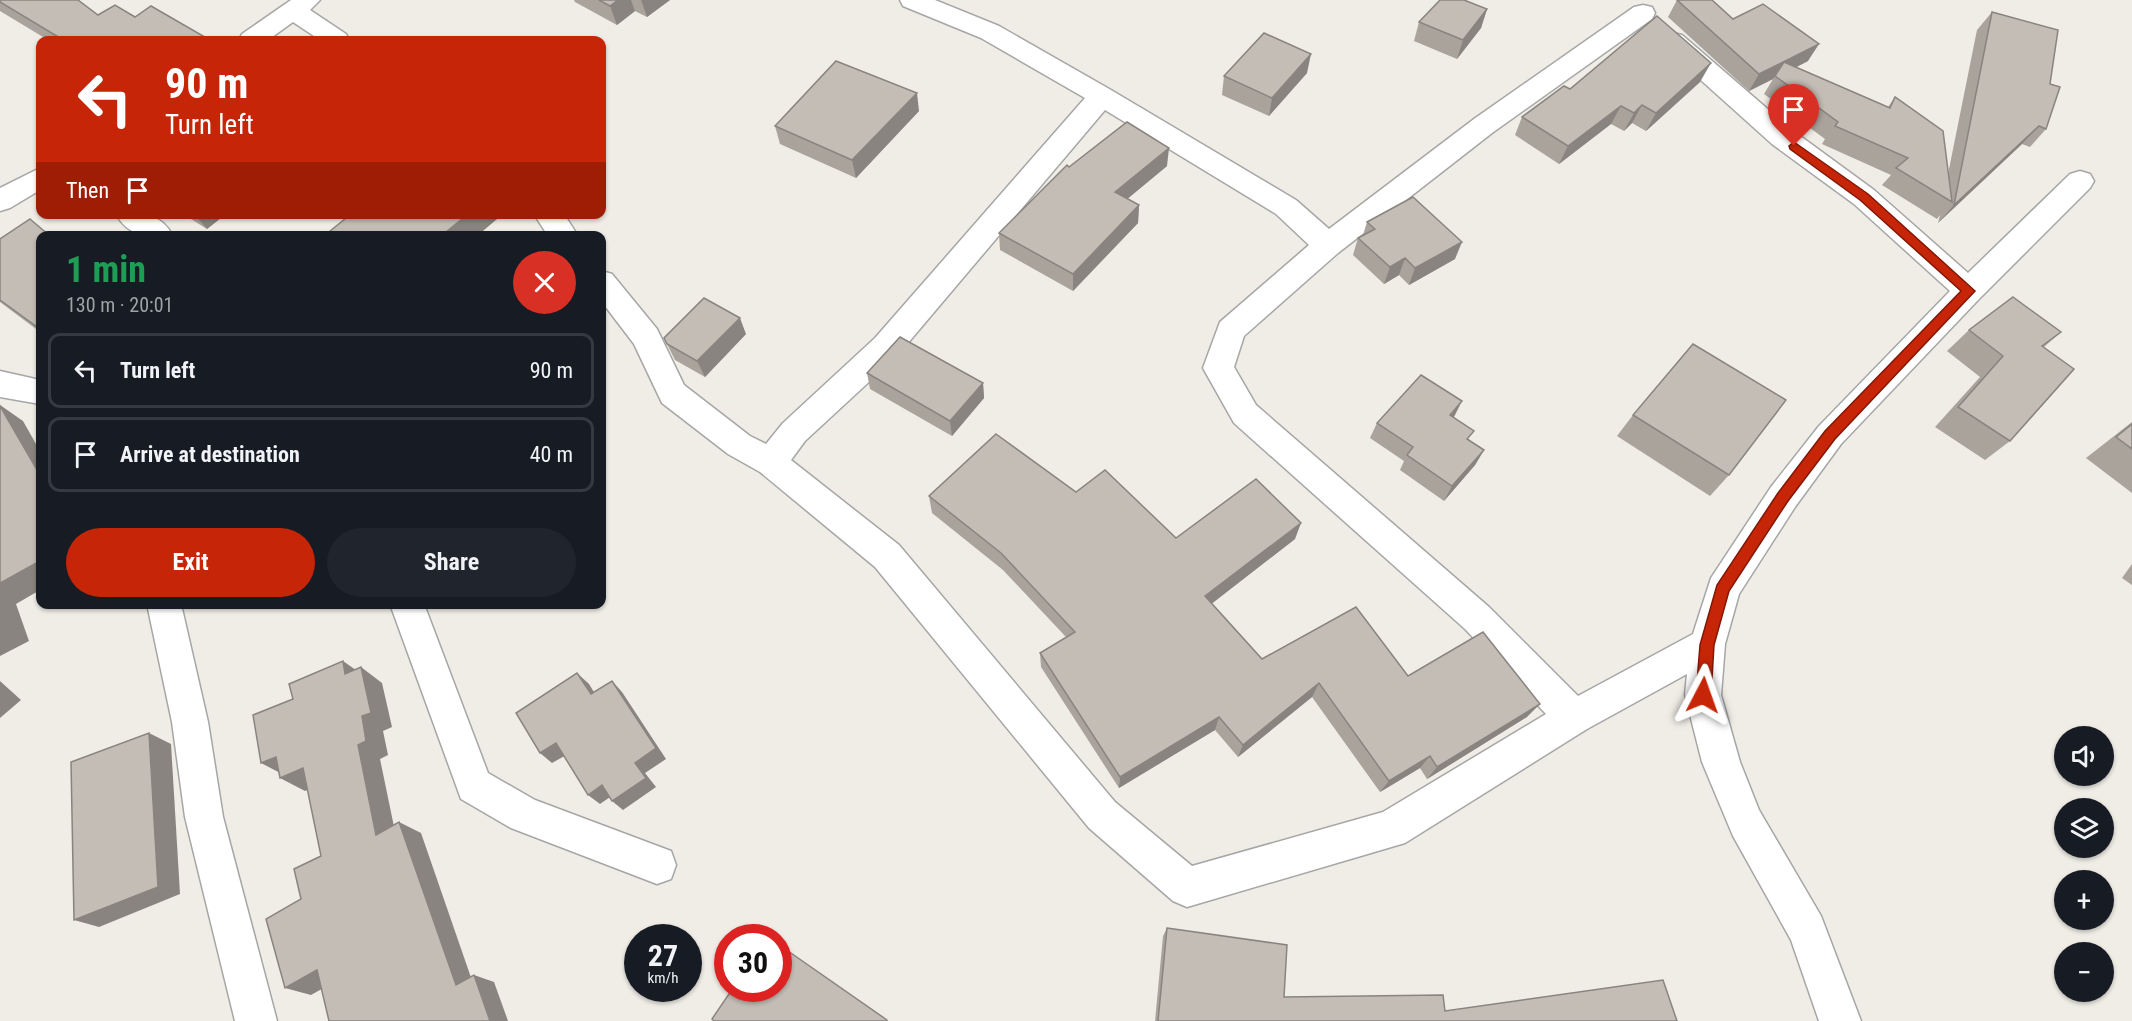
<!DOCTYPE html>
<meta charset="utf-8">
<style>
body{margin:0;font-family:"Roboto Condensed",sans-serif;background:#20242c;color:#f1f3f6;height:100vh;display:flex;flex-direction:column;font-size:22px;white-space:nowrap}
*{box-sizing:border-box;margin:0}
p{font-size:20px;color:#9ea1a6}
.icon{flex:none;width:33px;height:33px;fill:none;stroke:currentColor;stroke-width:2;stroke-linecap:round;stroke-linejoin:round}
.map{position:relative;flex:1;overflow:hidden}
.details{position:absolute;left:36px;top:231px;width:570px;height:378px;display:flex;flex-direction:column;background:#171b24;border-radius:12px;box-shadow:0 2px 4px #0004}
.details>*{flex:none}
.banner{position:absolute;left:36px;top:36px;width:570px;height:183px;border-radius:12px;box-shadow:0 2px 4px #0004;background:#c72507;color:#fff;overflow:hidden}
.fabs{position:absolute;left:2054px;top:726px;display:grid;gap:12px}
.fabs a{display:grid;place-items:center;width:60px;height:60px;border-radius:50%;background:#171b24;box-shadow:0 2px 4px #0004;font-size:30px}
.speed{position:absolute;left:624px;top:924px;display:flex;gap:12px;font-size:30px;font-weight:700;text-align:center}
.speed>*{display:grid;place-content:center;width:78px;height:78px;border-radius:50%;background:#171b24;box-shadow:0 2px 4px #0004;line-height:1}
.speed small{font-size:15px;font-weight:400}
.speed .limit{border:9px solid #d22;background:#fff;color:#111}
.pin{position:absolute;display:grid;place-items:center;width:51px;height:51px;color:#fff;margin:-62px -26px;border-radius:50% 50% 50% 0;rotate:-45deg;box-shadow:0 0 6px #0007}
.pin .icon{rotate:45deg}
.me{position:absolute;width:66px;margin:-33px;rotate:4deg;stroke-linejoin:round;filter:drop-shadow(0 0 4px #0008)}
.turn{display:flex;align-items:center;gap:21px;height:126px;padding:0 30px;font-size:27px}
.turn .icon{width:78px;height:78px;stroke-width:2.5}
.turn b{display:block;font-size:42px;line-height:51px}
.then{display:flex;align-items:center;height:57px;padding:0 30px;background:#0003;gap:12px;font-size:22px}
.round{display:grid;place-items:center;flex:none;width:63px;height:63px;border-radius:32px;background:#20242c}
.summary{display:flex;align-items:center;justify-content:space-between;height:102px;padding:0 30px}
h1{font-size:36px;font-weight:700;line-height:45px;color:#1e9e55}
.primary-button{display:flex;gap:12px;margin-top:auto;padding:12px 30px}
.primary-button a{flex:1;height:69px;border-radius:36px;background:#c72507;color:#fff;font-size:24px;font-weight:700;line-height:69px;text-align:center}
.primary-button a+a{background:#20242c;color:#f1f3f6}
ul{padding:0;list-style:none}
li{display:flex;align-items:center;gap:18px;height:75px;margin:0 12px 9px;padding:0 18px;border:3px solid #363941;border-radius:12px}
li div{flex:1}
li b{display:block;font-size:22px}
li em{font-style:normal}
.map>svg:first-child{display:block}
.lines{fill:none;stroke-linecap:round;stroke-linejoin:round}
.minor-casing{stroke:#a6a6a6;stroke-width:3}
.minor{fill:#fff;fill-rule:evenodd}
.wall{fill:#a9a39c}
.shaded-wall{fill:#89847f}
.building{fill:#c4bdb5;stroke:#89847f;stroke-width:1.5}
.route{fill:#c72507;stroke:#811805;stroke-width:1.5}
</style>
<div class="map">
<svg width="2132" height="1021" viewBox="0 0 2132 1021">
<rect width="100%" height="100%" fill="#efede5"/>
<g class="lines">
<g class="minor-casing">
<g id="minor">
<polygon points="291,0 320,0 310,10 346,34 349,40 320,40 293,22 268,40 239,40 242,34"/>
<path d="M 900,0 L 935,0 L 999,26 L 1111,90 L 1296,200 L 1329,229 L 1474,119 L 1634,7 L 1643,5 L 1652,7 L 1655,13 L 1652,19 L 1492,133 L 1338,253 L 1244,336 L 1234,367 L 1256,405 L 1489,607 L 1578,696 L 1693,634 L 1711,578 L 1771,487 L 1819,426 L 1950,291 L 1854,204 L 1772,144 L 1664,47 L 1660,41 L 1664,35 L 1673,33 L 1682,35 L 1792,130 L 1874,190 L 1968,273 L 2070,174 L 2080,171 L 2090,174 L 2094,181 L 2090,188 L 1979,299 L 1841,444 L 1795,507 L 1739,594 L 1725,644 L 1721,695 L 1740,762 L 1759,810 L 1821,916 L 1861,1021 L 1819,1021 L 1791,940 L 1733,836 L 1702,762 L 1685,695 L 1687,674 L 1587,729 L 1405,843 L 1187,907 L 1173,901 L 1089,828 L 875,567 L 760,472 L 728,454 L 662,403 L 634,344 L 602,302 L 602,271 L 612,274 L 657,329 L 684,385 L 750,436 L 766,444 L 783,423 L 875,338 L 1085,98 L 981,38 L 903,6 ZM 1105,110 L 1276,214 L 1309,245 L 1220,322 L 1203,368 L 1234,423 L 1465,629 L 1546,714 L 1383,812 L 1192,866 L 1115,802 L 899,545 L 791,460 L 805,441 L 897,356 Z"/>
<polygon points="40,168 40,190 10,208 0,211 0,188"/>
<path d="M 116,214 C 140,214 160,211 173,236 C 149,236 130,239 116,214 Z"/>
<polygon points="534,214 564,214 578,236 548,236"/>
<polygon points="0,371 40,380 40,404 0,397"/>
<polygon points="147,604 181,604 208,722 223,817 277,1021 235,1021 185,817 172,722"/>
<polygon points="390,604 424,604 488,773 535,800 671,851 676,865 671,879 657,884 511,828 461,799"/>
</g>
</g>
<use href="#minor" class="minor"/>
</g>
<g class="wall">
<polygon points="0,0 98,15 135,17 210,40 48,40 0,11"/>
<polygon points="574,0 670,0 647,17 635,11 617,25 575,2"/>
<polygon points="1677,0 1733,19 1808,61 1796,67 1888,107 1895,97 1948,174 1977,30 1992,12 2050,84 2046,129 2030,147 2022,144 1938,223 1940,215 1937,219 1882,185 1891,175 1822,144 1825,139 1764,94 1773,79 1749,91 1668,17"/>
<polygon points="1487,9 1481,28 1457,59 1414,41 1419,22"/>
<polygon points="1307,73 1269,116 1222,95 1224,76"/>
<polygon points="1700,82 1646,131 1632,123 1624,131 1611,124 1559,164 1515,135 1522,117 1570,89"/>
<polygon points="919,111 856,178 780,144 775,126"/>
<polygon points="1167,166 1127,199 1139,205 1138,223 1073,291 1000,250 999,233 1069,167"/>
<polygon points="183,214 226,214 207,229"/>
<polygon points="1367,222 1455,259 1409,285 1399,275 1384,284 1353,255 1358,238 1363,235"/>
<polygon points="40,236 40,332 0,302 0,239"/>
<polygon points="1969,330 2061,332 2044,347 2010,441 1985,460 1935,427 1980,377 1947,351"/>
<polygon points="746,334 705,377 675,360 664,338"/>
<polygon points="867,373 983,383 984,398 952,436 870,389"/>
<polygon points="1633,415 1729,475 1710,496 1617,436"/>
<polygon points="1454,417 1469,440 1484,450 1475,465 1444,501 1400,470 1404,461 1370,438 1377,423"/>
<polygon points="2132,422 2132,493 2086,458"/>
<polygon points="1076,492 1176,538 1295,539 1211,604 1262,659 1408,676 1527,717 1427,779 1420,768 1380,792 1312,697 1238,757 1215,730 1119,788 1041,667 1040,653 1066,637 1003,570 932,513 929,496"/>
<polygon points="2132,564 2132,585 2122,578"/>
<polygon points="1167,928 1284,997 1445,1011 1677,1021 1155,1021 1163,936"/>
</g>
<g class="shaded-wall">
<polygon points="618,0 631,0 635,11 617,25 610,6"/>
<polygon points="641,0 670,0 647,17"/>
<polygon points="1487,9 1481,28 1457,59 1463,40"/>
<polygon points="1819,44 1808,61 1777,77 1783,62"/>
<polygon points="1311,54 1307,73 1269,116 1272,98"/>
<polygon points="1783,62 1773,79 1749,91 1759,74"/>
<polygon points="1711,63 1700,82 1646,131 1656,113"/>
<polygon points="917,93 919,111 856,178 852,160"/>
<polygon points="1642,105 1632,123 1624,131 1634,113"/>
<polygon points="1621,106 1611,124 1559,164 1568,146"/>
<polygon points="2039,126 2022,144 1938,223 1954,205"/>
<polygon points="1169,148 1167,166 1114,210 1115,192"/>
<polygon points="1139,205 1138,223 1073,291 1073,274"/>
<polygon points="194,214 226,214 207,229"/>
<polygon points="468,214 503,214 477,236 441,236"/>
<polygon points="1462,242 1455,259 1409,285 1415,268"/>
<polygon points="1405,258 1399,275 1384,284 1390,267"/>
<polygon points="740,318 746,334 705,377 697,361"/>
<polygon points="983,383 984,398 952,436 950,421"/>
<polygon points="1462,401 1454,417 1442,430 1450,415"/>
<polygon points="0,405 23,421 40,451 40,475 0,406"/>
<polygon points="1484,450 1475,465 1444,501 1452,486"/>
<polygon points="1301,523 1295,539 1201,612 1205,596"/>
<polygon points="40,561 40,590 16,604 29,641 0,656 0,583"/>
<polygon points="343,661 363,675 361,667 382,683 392,727 383,731 388,755 380,759 398,846 376,835 358,745 362,716 345,674"/>
<polygon points="577,673 589,684 602,705 591,694"/>
<polygon points="0,681 21,700 0,718"/>
<polygon points="612,681 622,692 666,759 645,773 656,787 623,810 612,801 635,763"/>
<polygon points="1319,683 1312,697 1238,757 1243,745"/>
<polygon points="1540,704 1527,717 1427,779 1437,767"/>
<polygon points="1219,717 1215,730 1119,788 1120,777"/>
<polygon points="149,733 171,744 180,894 99,927 74,920"/>
<polygon points="556,743 568,754 552,763 540,753"/>
<polygon points="1430,756 1420,768 1380,792 1389,781"/>
<polygon points="276,757 303,768 327,781 305,791 280,778 286,776 261,763"/>
<polygon points="602,785 613,795 600,804 588,795"/>
<polygon points="399,822 421,833 476,992 456,985"/>
<polygon points="317,970 343,977 311,995 285,988"/>
<polygon points="474,975 494,982 508,1021 490,1021"/>
</g>
<g class="building">
<polygon points="0,0 78,0 98,15 115,5 135,17 151,6 210,40 56,40 60,38 0,2"/>
<polygon points="599,0 618,0 610,6"/>
<polygon points="1440,0 1464,0 1487,9 1463,40 1419,22"/>
<polygon points="1678,0 1712,0 1733,19 1763,4 1819,44 1759,74 1677,0"/>
<polygon points="1992,12 2058,30 2050,84 2060,87 2046,129 2039,126 1954,205"/>
<polygon points="1657,16 1711,63 1656,113 1642,105 1634,113 1621,106 1568,146 1522,117 1564,86 1570,89"/>
<polygon points="1264,33 1311,54 1272,98 1224,76"/>
<polygon points="836,61 917,93 852,160 775,126"/>
<polygon points="1784,62 1890,108 1895,97 1943,131 1952,202 1896,168 1908,158 1835,126 1838,122 1775,76"/>
<polygon points="1127,122 1169,148 1115,192 1139,205 1073,274 999,233 1067,165 1069,167"/>
<polygon points="1413,197 1462,242 1415,268 1405,258 1390,267 1358,238 1375,229 1367,222"/>
<polygon points="341,214 468,214 441,236 324,236 346,218"/>
<polygon points="30,219 50,236 40,236 40,329 0,300 0,239"/>
<polygon points="2013,297 2061,332 2042,346 2074,369 2010,441 1958,407 2003,356 1969,330"/>
<polygon points="704,298 740,318 697,361 667,344 664,338"/>
<polygon points="900,337 983,383 950,421 867,373"/>
<polygon points="1693,344 1786,400 1729,475 1633,415"/>
<polygon points="1421,375 1462,401 1450,415 1474,431 1467,439 1484,450 1452,486 1407,455 1413,447 1377,423"/>
<polygon points="0,406 40,475 40,561 0,583"/>
<polygon points="2132,424 2132,449 2116,437"/>
<polygon points="996,434 1076,492 1105,470 1176,538 1256,479 1301,523 1205,596 1262,659 1356,607 1408,676 1483,632 1540,704 1437,767 1430,756 1389,781 1319,683 1243,745 1219,717 1120,777 1040,653 1075,632 1001,553 929,496"/>
<polygon points="343,661 345,674 361,667 371,713 362,716 366,741 358,745 376,835 399,822 456,985 474,975 490,1021 329,1021 317,970 285,988 266,919 301,899 294,869 321,856 303,768 280,778 276,757 261,763 253,715 293,699 289,684"/>
<polygon points="577,673 591,694 612,681 656,748 635,763 646,778 612,801 602,785 588,795 556,743 540,753 516,713"/>
<polygon points="149,733 158,887 74,920 71,762"/>
<polygon points="1167,928 1287,945 1284,997 1443,995 1445,1011 1663,980 1677,1021 1158,1021"/>
<polygon points="778,944 887,1020 886,1021 714,1021 712,1019 733,988 778,988"/>
</g>
<polygon class="route" points="1794,142 1868,194 1975,291 1835,439 1788,501 1729,591 1714,645 1711,695 1709,700 1703,702 1698,700 1696,695 1700,645 1717,585 1778,493 1825,431 1961,291 1860,200 1790,149 1789,146"/>
</svg>
<div class="fabs">
<a><svg class="icon" aria-label="sound" viewBox="0 0 24 24"><path d="M4 9h4l5-4v14l-5-4H4zM17 9q2 3 0 6"/></svg></a>
<a><svg class="icon" aria-label="layers" viewBox="0 0 24 24"><path d="M12 4l9 5-9 5-9-5zM3 14l9 5 9-5"/></svg></a>
<a>+</a>
<a>−</a>
</div>
<div class="speed"><div>27<small>km/h</small></div><div class="limit">30</div></div>
<div class="pin" style="left:1794px;top:146px;background:#d93025"><svg class="icon" aria-label="arrive" viewBox="0 0 24 24"><path d="M6 21V4h12l-3 4 3 4H6"/></svg></div>
<svg class="me" style="left:1703px;top:695px" viewBox="-20 -20 40 40"><path d="M0-17L14 15 0 8-14 15z" fill="#c72507" stroke="#fff" stroke-width="4"/></svg>
<div class="banner">
<div class="turn"><svg class="icon" aria-label="left" viewBox="0 0 24 24"><path d="M17 20v-9H6M10 6l-5 5 5 5"/></svg><div><b>90 m</b>Turn left</div></div>
<div class="then">Then<svg class="icon" aria-label="arrive" viewBox="0 0 24 24"><path d="M6 21V4h12l-3 4 3 4H6"/></svg></div>
</div>
<section class="details">
<div class="summary"><div><h1>1 min</h1><p>130 m · 20:01</p></div><a class="round" style="background:#d93025;color:#fff"><svg class="icon" aria-label="close" viewBox="0 0 24 24"><path d="M6 6l12 12M18 6L6 18"/></svg></a></div>
<ul>
<li><svg class="icon" aria-label="left" viewBox="0 0 24 24"><path d="M17 20v-9H6M10 6l-5 5 5 5"/></svg><div><b>Turn left</b></div><em>90 m</em></li>
<li><svg class="icon" aria-label="arrive" viewBox="0 0 24 24"><path d="M6 21V4h12l-3 4 3 4H6"/></svg><div><b>Arrive at destination</b></div><em>40 m</em></li>
</ul>
<div class="primary-button"><a>Exit</a><a>Share</a></div>
</section>
</div>
